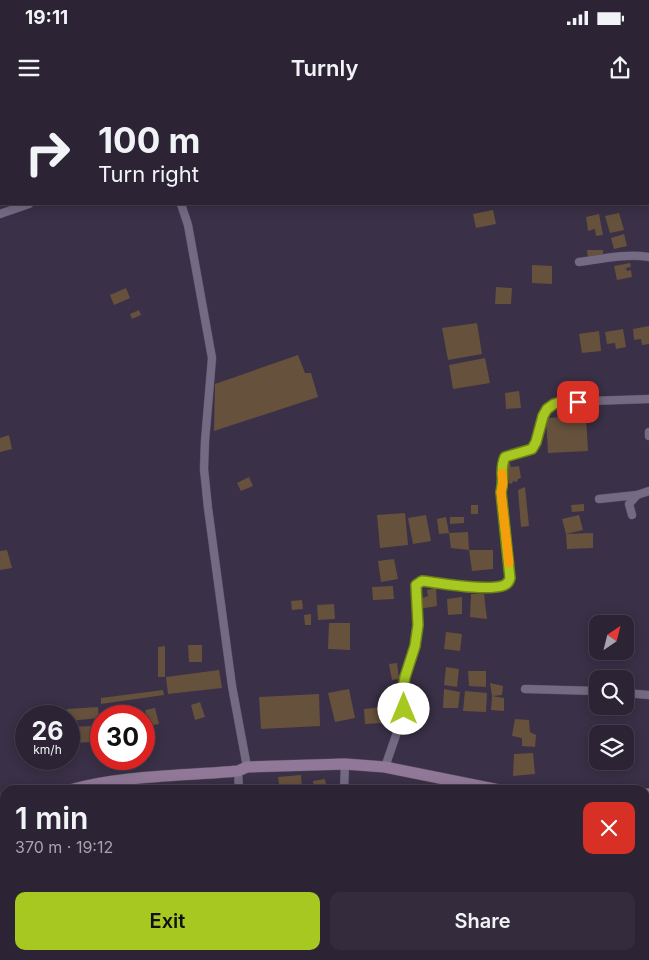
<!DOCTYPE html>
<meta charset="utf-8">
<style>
body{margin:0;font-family:Inter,sans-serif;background:#342c3d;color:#f1f3f6;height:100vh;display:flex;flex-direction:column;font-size:19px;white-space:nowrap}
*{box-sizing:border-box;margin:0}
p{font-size:16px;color:#a6a4ad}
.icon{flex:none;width:28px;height:28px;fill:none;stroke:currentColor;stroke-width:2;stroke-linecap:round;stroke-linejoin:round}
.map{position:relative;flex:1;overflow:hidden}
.side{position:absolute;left:0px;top:685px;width:650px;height:175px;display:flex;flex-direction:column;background:#2c2435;border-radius:15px 15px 0 0;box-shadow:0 2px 12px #0003,0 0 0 1px #484150}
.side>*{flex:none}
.guide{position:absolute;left:0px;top:0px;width:650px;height:105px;box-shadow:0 2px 12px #0003,0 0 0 1px #484150;background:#2c2435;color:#f1f3f6;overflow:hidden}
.needle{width:32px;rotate:35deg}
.fabs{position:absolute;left:589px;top:515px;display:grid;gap:10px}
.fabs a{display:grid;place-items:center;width:45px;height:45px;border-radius:10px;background:#2c2435;box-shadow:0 2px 12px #0003,0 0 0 1px #484150;font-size:25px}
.speed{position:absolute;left:15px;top:605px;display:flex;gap:10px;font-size:25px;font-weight:700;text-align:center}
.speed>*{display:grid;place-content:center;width:65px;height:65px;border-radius:50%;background:#2c2435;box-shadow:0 2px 12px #0003,0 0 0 1px #484150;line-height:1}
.speed small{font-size:12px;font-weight:400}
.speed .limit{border:8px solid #d22;background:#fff;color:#111}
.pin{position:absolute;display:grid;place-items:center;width:42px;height:42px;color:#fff;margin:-21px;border-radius:10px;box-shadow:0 2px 8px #0006}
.me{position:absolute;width:55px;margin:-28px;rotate:0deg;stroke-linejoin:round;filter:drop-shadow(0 0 4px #0008)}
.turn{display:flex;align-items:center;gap:18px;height:105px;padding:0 15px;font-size:22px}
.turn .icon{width:65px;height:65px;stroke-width:2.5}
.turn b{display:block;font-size:35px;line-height:42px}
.round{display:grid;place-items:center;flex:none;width:52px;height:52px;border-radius:10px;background:#342c3d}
.head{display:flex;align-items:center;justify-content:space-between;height:85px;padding:0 15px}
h1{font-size:30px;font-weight:600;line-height:38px}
.action{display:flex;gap:10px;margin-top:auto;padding:10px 15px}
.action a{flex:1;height:58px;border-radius:10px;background:#a6c820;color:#111;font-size:20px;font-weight:600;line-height:58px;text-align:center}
.action a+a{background:#342c3d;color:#f1f3f6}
.status{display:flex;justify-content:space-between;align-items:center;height:35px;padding:0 25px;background:#2c2435;direction:ltr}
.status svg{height:14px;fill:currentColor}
header{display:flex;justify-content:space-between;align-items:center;height:65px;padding:0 15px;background:#2c2435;font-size:22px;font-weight:600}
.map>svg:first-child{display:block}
.building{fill:#66513c}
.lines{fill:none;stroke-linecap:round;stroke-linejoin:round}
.street-casing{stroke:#584f62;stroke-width:9}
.secondary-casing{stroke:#584f62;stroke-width:12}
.street{stroke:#756a84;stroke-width:8}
.secondary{stroke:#917898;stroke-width:11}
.route-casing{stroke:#6c8215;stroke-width:12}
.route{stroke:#a6c820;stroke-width:9}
.slow{stroke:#f59e0b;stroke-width:9}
</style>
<div class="status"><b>19:11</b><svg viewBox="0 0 49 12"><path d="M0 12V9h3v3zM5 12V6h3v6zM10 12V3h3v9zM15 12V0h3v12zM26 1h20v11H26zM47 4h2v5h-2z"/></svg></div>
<header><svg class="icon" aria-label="menu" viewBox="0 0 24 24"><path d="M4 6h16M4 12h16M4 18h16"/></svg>Turnly<svg class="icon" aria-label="share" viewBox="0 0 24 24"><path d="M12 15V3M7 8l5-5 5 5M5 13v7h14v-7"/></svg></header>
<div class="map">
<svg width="649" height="860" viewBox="0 0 649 860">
<rect width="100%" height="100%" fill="#3a3047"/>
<g class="building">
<polygon points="493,110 496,124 476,128 473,114"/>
<polygon points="619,113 624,130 610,133 605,116"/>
<polygon points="599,114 603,135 596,136 595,129 588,131 586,117"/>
<polygon points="624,134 627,146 614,149 611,138"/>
<polygon points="587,150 603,150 603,158 588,158"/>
<polygon points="630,163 631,167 626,168 627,171 631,170 632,177 617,180 614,166"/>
<polygon points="532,165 552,166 552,184 532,183"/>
<polygon points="496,187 512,188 511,204 495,204"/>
<polygon points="126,188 130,198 114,205 110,195"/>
<polygon points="139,210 141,215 132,219 130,214"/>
<polygon points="477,223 482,254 448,260 442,228"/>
<polygon points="649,226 649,244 642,245 641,239 634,240 633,229"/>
<polygon points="623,229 626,247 616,249 615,243 607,244 605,232"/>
<polygon points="599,231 601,251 582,253 579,234"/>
<polygon points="298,255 305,273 311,273 318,297 214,331 215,284"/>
<polygon points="485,258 490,283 453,289 449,265"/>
<polygon points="519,291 521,308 506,309 505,293"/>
<polygon points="586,316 588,351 548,353 546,318"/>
<polygon points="9,335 12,349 0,352 0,338"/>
<polygon points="506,363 510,363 511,367 519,366 521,378 518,379 517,382 513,381 512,384 509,383"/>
<polygon points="249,377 253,386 241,391 237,383"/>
<polygon points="525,387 529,426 521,427 518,390"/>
<polygon points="584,404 584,411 572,412 571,405"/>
<rect x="471" y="405" width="7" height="9"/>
<polygon points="405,413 408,445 380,448 377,415"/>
<polygon points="426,415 431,441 413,444 408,418"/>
<polygon points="579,415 583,430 566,434 562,419"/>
<polygon points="446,417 449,433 439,434 437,419"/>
<polygon points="450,417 464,417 464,423 450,424"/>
<polygon points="468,432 469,450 451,448 449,433"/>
<polygon points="593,433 593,448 567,449 566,434"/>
<polygon points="7,450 12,468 0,470 0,451"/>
<polygon points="469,450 493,450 493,469 472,471"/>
<polygon points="394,459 398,479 381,482 378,461"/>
<polygon points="393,486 394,499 373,500 372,487"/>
<polygon points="436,488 437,506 419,509 419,499 428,496 427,490"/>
<polygon points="471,494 484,494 487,519 470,517"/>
<polygon points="462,497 462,514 448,515 447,499"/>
<polygon points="302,500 303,509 292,510 291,501"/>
<polygon points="334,504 335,519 318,520 317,505"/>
<polygon points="311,514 311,525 305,525 304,515"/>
<polygon points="329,523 350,523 350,550 328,549"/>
<polygon points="446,532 462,534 460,551 444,549"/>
<polygon points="188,545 202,545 202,562 189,562"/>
<polygon points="165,546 165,577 158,577 158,547"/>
<polygon points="397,563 399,579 392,580 389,564"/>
<polygon points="446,567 459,569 457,587 444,585"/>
<polygon points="219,570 222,588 168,594 166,577"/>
<polygon points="468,571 486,571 486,587 469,586"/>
<polygon points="490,583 503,586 502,595 492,596 504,598 504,611 491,610 492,596"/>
<polygon points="349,589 355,618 335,622 328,593"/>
<polygon points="444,589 460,592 458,608 443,608"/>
<polygon points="163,590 164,595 101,604 101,598"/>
<polygon points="465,591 487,593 486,612 463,611"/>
<polygon points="319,594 320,626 261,629 259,597"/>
<polygon points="200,602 205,617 195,620 191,605"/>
<polygon points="98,607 99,618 69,621 67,609"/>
<polygon points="383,607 384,623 365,624 364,609"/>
<polygon points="155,608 159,624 149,626 145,610"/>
<polygon points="515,619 529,620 530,632 536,635 535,647 522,646 522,638 512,636"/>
<polygon points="92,626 92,642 70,643 69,627"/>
<polygon points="533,653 535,674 513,676 514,654"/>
<polygon points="301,675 302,690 280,690 278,677"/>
<polygon points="325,679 327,690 315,690 313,681"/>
<polygon points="1,739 5,755 5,792 0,793"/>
<polygon points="5,803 5,837 4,837 0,822 0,804"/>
</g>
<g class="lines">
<g class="street-casing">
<g id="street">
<polyline points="125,0 126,1"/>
<polyline points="181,104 188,125 212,258 205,341 204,369 208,408 232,586 247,667"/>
<polyline points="0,114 29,104"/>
<path d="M 579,162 C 601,159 627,153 649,157"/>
<polyline points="649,332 649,336"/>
<polyline points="599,399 637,395"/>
<polyline points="632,415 629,404 637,395 649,391"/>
<polyline points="525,589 598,591"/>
<polyline points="625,593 649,595"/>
<path d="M 385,667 L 402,618 L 404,609 L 402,593 L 405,577 L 415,546 L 418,525 L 416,485 L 422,481 C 442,483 483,491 502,486 C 507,484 509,482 510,478 L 501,392 C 505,377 499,370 505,357 L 531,349 C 543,331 537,310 561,302 L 649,299"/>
<polyline points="238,671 239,690"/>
<polyline points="344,690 345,664"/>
<polyline points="93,855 94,860"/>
<polyline points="226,855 226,860"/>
<path d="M 464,860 C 480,852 525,858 543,860"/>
</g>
</g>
<g class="secondary-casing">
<g id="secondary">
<path d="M 70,690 C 123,675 183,676 238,671 L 247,667 L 345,664 L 385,667 L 499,690"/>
<polyline points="645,694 649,694"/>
<polyline points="0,711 5,709"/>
<polyline points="645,755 649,737"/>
<polyline points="622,860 623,855"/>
</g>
</g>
<use href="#street" class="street"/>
<use href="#secondary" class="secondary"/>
</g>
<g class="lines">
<g class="route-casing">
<path id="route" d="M 404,609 L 402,593 L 405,577 L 415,546 L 418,525 L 416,485 L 422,481 C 442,483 483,491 502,486 C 506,485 509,482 510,478 L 501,392 C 505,377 499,370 505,357 L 532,349 L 536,342 L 543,316 L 547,309 L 554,304 L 561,302 L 578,302"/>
</g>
<use href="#route" class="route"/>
<polyline class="slow" points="502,373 503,383 501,392 509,463"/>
</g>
</svg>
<div class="fabs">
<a><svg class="needle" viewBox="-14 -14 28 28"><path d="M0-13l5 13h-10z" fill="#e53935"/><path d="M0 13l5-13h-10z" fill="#a6a4ad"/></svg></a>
<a><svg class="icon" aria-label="search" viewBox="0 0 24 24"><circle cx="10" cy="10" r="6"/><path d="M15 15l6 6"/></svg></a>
<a><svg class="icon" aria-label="layers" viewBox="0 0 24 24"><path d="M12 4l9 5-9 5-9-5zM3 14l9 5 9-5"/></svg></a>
</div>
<div class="speed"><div>26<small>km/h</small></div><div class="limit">30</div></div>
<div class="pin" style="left:578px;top:302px;background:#d93025"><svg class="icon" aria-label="arrive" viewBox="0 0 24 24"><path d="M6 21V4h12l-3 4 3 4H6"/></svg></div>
<svg class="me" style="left:404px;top:609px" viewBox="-20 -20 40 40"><circle r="19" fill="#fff"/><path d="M0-13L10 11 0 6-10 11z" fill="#a6c820"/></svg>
<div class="guide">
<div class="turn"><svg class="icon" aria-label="right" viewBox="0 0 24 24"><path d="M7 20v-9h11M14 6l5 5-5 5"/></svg><div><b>100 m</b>Turn right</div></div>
</div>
<section class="side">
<div class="head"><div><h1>1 min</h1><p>370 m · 19:12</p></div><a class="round" style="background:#d93025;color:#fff"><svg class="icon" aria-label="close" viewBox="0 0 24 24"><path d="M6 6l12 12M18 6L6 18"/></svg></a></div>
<div class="action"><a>Exit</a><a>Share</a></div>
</section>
</div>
